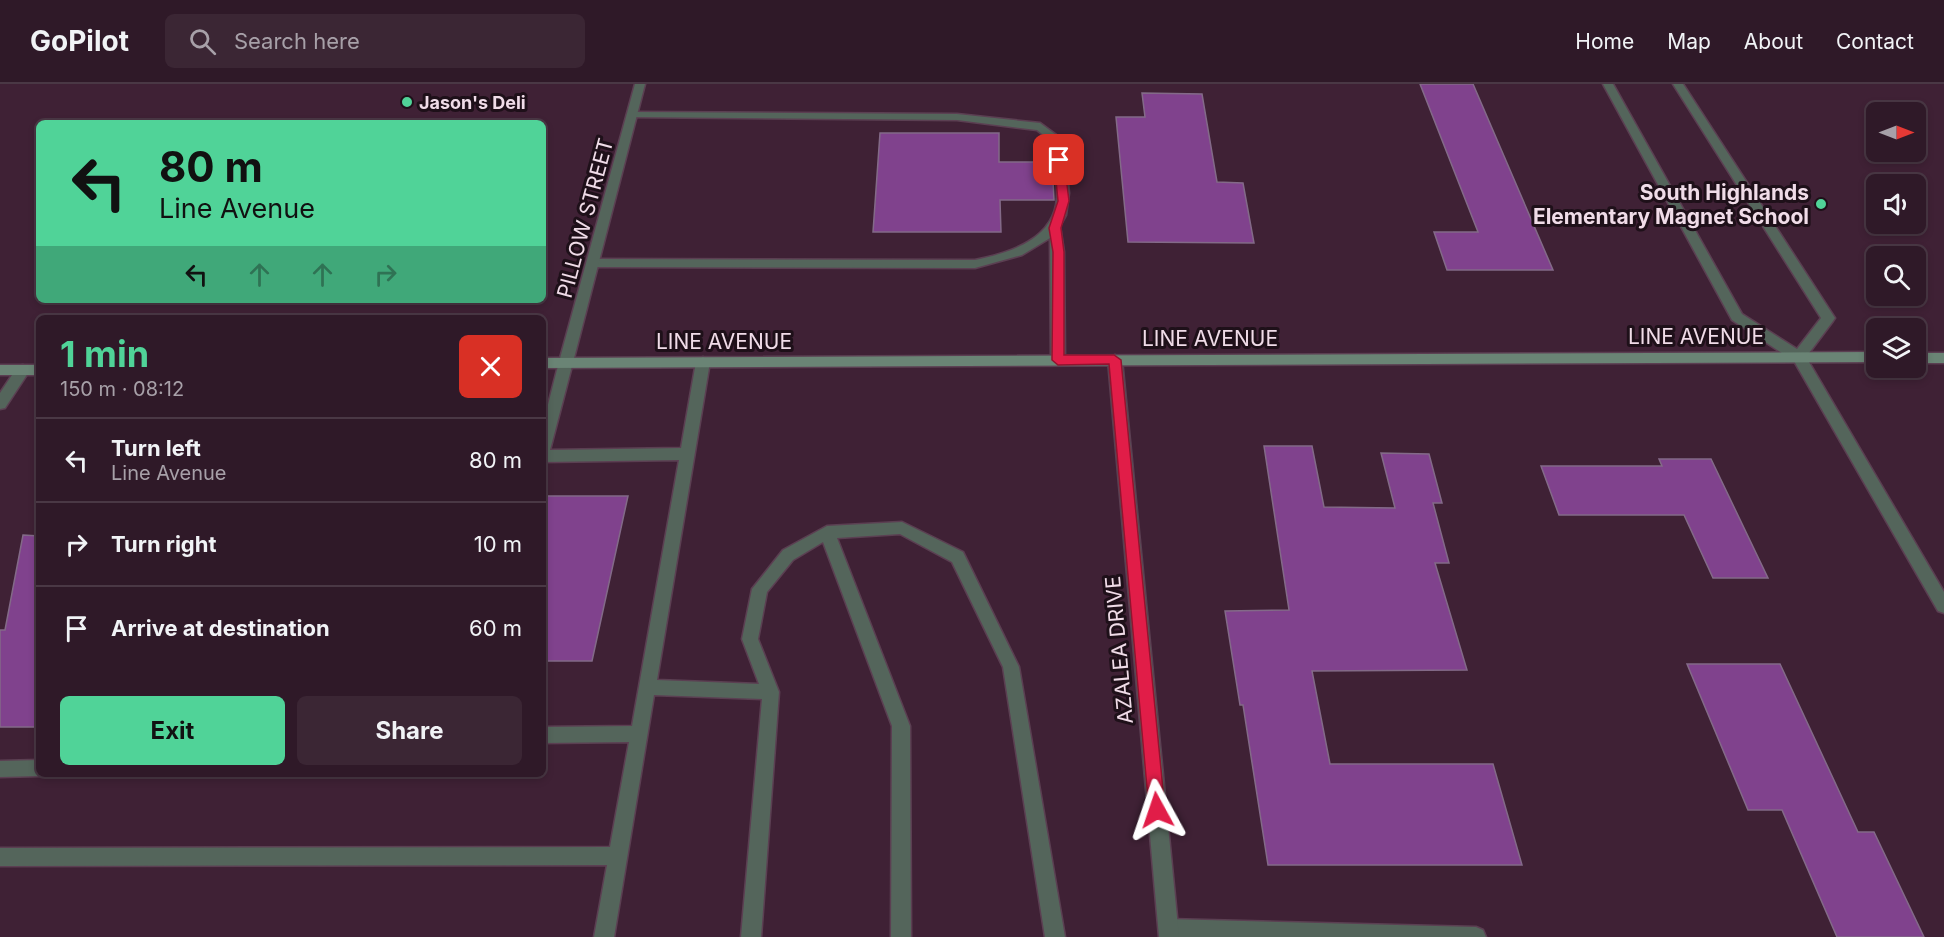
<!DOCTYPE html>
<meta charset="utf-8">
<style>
body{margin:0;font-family:Inter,sans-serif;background:#3b2634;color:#f1f3f6;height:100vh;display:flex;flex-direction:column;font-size:22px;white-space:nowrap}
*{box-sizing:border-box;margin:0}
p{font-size:20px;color:#a7a0a8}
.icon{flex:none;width:33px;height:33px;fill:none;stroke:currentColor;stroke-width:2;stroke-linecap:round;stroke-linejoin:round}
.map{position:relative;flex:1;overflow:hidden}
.side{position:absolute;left:36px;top:231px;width:510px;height:462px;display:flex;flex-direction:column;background:#2f1928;border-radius:9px;box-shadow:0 3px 9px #0003,0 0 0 2px #4a3845}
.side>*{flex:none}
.hud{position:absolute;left:36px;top:36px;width:510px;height:183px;border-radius:9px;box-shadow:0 3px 9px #0003,0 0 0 2px #4a3845;background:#50d398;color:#111;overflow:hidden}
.needle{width:39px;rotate:90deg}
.tools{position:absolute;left:1866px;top:18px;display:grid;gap:12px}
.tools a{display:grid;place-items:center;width:60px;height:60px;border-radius:9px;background:#2f1928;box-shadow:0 3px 9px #0003,0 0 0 2px #4a3845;font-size:30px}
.pin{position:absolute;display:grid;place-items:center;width:51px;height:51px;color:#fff;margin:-26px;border-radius:12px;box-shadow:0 3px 9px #0006}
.me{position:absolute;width:66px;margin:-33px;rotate:355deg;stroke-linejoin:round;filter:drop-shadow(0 0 4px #0008)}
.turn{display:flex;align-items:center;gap:21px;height:126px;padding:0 24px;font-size:27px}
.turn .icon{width:78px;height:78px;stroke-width:2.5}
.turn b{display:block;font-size:42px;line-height:51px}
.lanes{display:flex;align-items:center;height:57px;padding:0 24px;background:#0003;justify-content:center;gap:30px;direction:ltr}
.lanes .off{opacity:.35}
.round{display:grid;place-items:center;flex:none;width:63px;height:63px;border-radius:9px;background:#3b2634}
.summary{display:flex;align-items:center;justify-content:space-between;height:102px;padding:0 24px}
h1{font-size:36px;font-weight:700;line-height:45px;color:#50d398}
.cta{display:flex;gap:12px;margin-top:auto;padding:12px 24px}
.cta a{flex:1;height:69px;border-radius:9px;background:#50d398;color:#111;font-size:24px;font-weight:700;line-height:69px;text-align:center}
.cta a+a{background:#3b2634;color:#f1f3f6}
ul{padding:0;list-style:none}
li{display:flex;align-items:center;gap:18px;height:84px;padding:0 24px;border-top:2px solid #4a3845}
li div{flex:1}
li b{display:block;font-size:22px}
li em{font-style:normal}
header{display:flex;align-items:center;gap:36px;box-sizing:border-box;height:84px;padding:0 30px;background:#2f1928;border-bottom:2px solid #4a3845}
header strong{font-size:28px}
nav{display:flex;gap:33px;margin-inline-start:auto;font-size:21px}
.search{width:420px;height:54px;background:#3b2634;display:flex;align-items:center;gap:15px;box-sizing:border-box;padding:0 21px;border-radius:9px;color:#a7a0a8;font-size:22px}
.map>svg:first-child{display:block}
.building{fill:#80428d;stroke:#836a88;stroke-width:1.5}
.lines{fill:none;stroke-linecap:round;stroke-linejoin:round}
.service-casing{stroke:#5b3f52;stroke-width:3}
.minor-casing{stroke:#5b3f52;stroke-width:3}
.secondary-casing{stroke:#5b3f52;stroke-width:3}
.service{fill:#54655b;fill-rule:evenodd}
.minor{fill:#54655b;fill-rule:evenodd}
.secondary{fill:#6a8475;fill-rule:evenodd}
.route{fill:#e11d48;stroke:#92132f;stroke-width:1.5}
.poi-dot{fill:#50d398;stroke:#1e1019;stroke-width:2}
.labels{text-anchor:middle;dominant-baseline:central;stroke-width:6;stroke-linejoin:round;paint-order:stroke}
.far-poi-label{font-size:18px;font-weight:bold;fill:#f0dce8;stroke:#1e1019;text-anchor:start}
.poi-label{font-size:21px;font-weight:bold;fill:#f0dce8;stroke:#1e1019;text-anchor:end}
.street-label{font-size:21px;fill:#f0dce8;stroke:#1e1019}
</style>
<header>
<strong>GoPilot</strong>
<div class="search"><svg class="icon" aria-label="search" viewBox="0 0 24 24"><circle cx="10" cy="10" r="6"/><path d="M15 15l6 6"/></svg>Search here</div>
<nav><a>Home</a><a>Map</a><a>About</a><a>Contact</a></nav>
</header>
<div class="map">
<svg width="1944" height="853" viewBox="0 0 1944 853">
<rect width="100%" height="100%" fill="#3f2135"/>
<g class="building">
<polygon points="1420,0 1473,0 1553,186 1447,186 1434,148 1478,148"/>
<polygon points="1142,9 1202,10 1217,98 1243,99 1254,159 1128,158 1116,33 1145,33"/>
<polygon points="880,49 999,49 999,78 1052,78 1054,116 1000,116 1001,148 873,148"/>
<polygon points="1264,362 1312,362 1324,423 1395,424 1381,369 1429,370 1442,419 1433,419 1449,479 1435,479 1467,586 1312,587 1330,680 1493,680 1522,781 1268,781 1243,621 1240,621 1225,527 1289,526"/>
<polygon points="1659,375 1711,375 1768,494 1713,494 1684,431 1559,431 1541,382 1662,382"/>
<polygon points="543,412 628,412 592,577 543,577"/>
<polygon points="23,451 39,452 39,643 0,643 0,546 5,546"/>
<polygon points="1687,580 1780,580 1858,748 1874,748 1924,853 1837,853 1782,726 1748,726"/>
</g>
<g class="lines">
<g class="service-casing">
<g id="service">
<path d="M 633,28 L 957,30 L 1040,39 L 1063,56 L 1069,109 L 1066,131 L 1060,142 L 1064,168 L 1065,276 L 1063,280 L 1058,281 L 1051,276 L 1050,154 L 1022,171 L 975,184 L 593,183 L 587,179 L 593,175 L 975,176 C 1010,169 1055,155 1057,113 C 1058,95 1054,76 1051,57 L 1037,46 L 957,36 L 629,33 L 629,29 Z"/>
<polygon points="566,273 573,278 550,366 681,364 696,278 703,273 710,278 657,596 759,600 742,555 752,505 783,466 827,442 902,438 963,468 1019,583 1065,853 1045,853 1003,583 952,478 900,450 837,454 910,642 911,853 891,853 892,642 823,458 793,476 767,508 758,555 779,608 761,853 741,853 762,615 654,611 614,853 594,853 607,781 0,782 0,764 610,763 629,658 543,659 543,643 632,642 679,376 543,378 543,340 559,278"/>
<polygon points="39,676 39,690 45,690 39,692 0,693 0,677"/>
<polygon points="1168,835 1476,843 1483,846 1486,853 1167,853 1161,851 1159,844 1161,837"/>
</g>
</g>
<g class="minor-casing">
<g id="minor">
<polygon points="635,0 645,0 573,278 566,283 559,278"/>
<polygon points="1603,0 1613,0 1742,230 1797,265 1821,234 1673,0 1683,0 1833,231 1835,234 1833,237 1806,273 1944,508 1944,529 1938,527 1794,277 1732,236"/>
<polygon points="1115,271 1122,276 1179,853 1159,853 1108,276"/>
<polygon points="23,281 30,286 5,324 0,325 0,309 18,282"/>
</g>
</g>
<g class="secondary-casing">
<g id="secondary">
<polygon points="1876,268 1876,278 543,284 543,274"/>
<rect x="1916" y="269" width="28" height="10"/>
<rect x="0" y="281" width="39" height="10"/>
</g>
</g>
<use href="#service" class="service"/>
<use href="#minor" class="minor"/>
<use href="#secondary" class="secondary"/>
</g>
<polygon class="route" points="1059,73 1064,76 1069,117 1061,144 1064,168 1064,271 1114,271 1121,276 1165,726 1163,732 1157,734 1151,732 1149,726 1109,280 1058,281 1052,276 1053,168 1049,144 1058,117 1054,76"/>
<g class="poi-dot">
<circle cx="407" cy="18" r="6"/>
<circle cx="1821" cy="120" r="6"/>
</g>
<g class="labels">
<g class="far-poi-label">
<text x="419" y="18">Jason's Deli</text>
</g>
<g class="poi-label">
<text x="1809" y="108">South Highlands<tspan x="1809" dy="24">Elementary Magnet School</tspan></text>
</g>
<g class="street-label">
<text transform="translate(585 134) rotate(-75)">PILLOW STREET</text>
<text x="1696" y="252">LINE AVENUE</text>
<text x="1210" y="254">LINE AVENUE</text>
<text x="724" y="257">LINE AVENUE</text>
<text transform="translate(1119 566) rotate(-95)">AZALEA DRIVE</text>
</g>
</g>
</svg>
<div class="tools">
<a><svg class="needle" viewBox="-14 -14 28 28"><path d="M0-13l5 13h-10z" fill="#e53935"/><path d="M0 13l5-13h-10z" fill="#a7a0a8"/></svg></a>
<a><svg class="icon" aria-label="sound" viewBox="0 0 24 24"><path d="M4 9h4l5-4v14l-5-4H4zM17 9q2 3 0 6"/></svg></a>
<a><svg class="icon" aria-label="search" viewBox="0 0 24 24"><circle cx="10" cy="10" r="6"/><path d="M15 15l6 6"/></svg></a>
<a><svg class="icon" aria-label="layers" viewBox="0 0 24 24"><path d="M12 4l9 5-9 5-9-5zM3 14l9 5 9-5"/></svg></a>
</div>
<div class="pin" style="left:1059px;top:76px;background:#d93025"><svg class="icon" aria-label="arrive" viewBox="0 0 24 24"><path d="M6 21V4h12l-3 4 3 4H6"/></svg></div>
<svg class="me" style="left:1157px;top:726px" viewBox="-20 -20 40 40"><path d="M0-17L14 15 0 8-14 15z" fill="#e11d48" stroke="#fff" stroke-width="4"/></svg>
<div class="hud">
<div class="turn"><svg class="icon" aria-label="left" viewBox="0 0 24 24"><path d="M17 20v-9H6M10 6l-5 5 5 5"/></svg><div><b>80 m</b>Line Avenue</div></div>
<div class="lanes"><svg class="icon" aria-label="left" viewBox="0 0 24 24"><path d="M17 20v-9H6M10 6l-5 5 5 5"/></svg><svg class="icon off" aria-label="ahead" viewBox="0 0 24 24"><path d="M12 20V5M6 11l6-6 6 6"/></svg><svg class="icon off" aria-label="ahead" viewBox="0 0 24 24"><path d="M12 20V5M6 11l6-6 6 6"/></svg><svg class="icon off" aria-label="right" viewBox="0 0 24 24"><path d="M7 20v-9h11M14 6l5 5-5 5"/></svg></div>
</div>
<section class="side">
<div class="summary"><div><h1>1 min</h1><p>150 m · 08:12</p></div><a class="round" style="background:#d93025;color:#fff"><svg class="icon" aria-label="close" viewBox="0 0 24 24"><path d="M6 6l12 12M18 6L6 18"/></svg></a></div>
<ul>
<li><svg class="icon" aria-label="left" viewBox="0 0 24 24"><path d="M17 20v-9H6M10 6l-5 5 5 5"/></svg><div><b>Turn left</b><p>Line Avenue</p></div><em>80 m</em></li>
<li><svg class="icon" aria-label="right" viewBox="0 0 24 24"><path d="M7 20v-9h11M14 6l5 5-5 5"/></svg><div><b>Turn right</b></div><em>10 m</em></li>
<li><svg class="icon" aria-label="arrive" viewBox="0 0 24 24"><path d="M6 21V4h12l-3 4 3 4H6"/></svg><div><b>Arrive at destination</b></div><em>60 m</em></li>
</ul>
<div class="cta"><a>Exit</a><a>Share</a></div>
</section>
</div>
